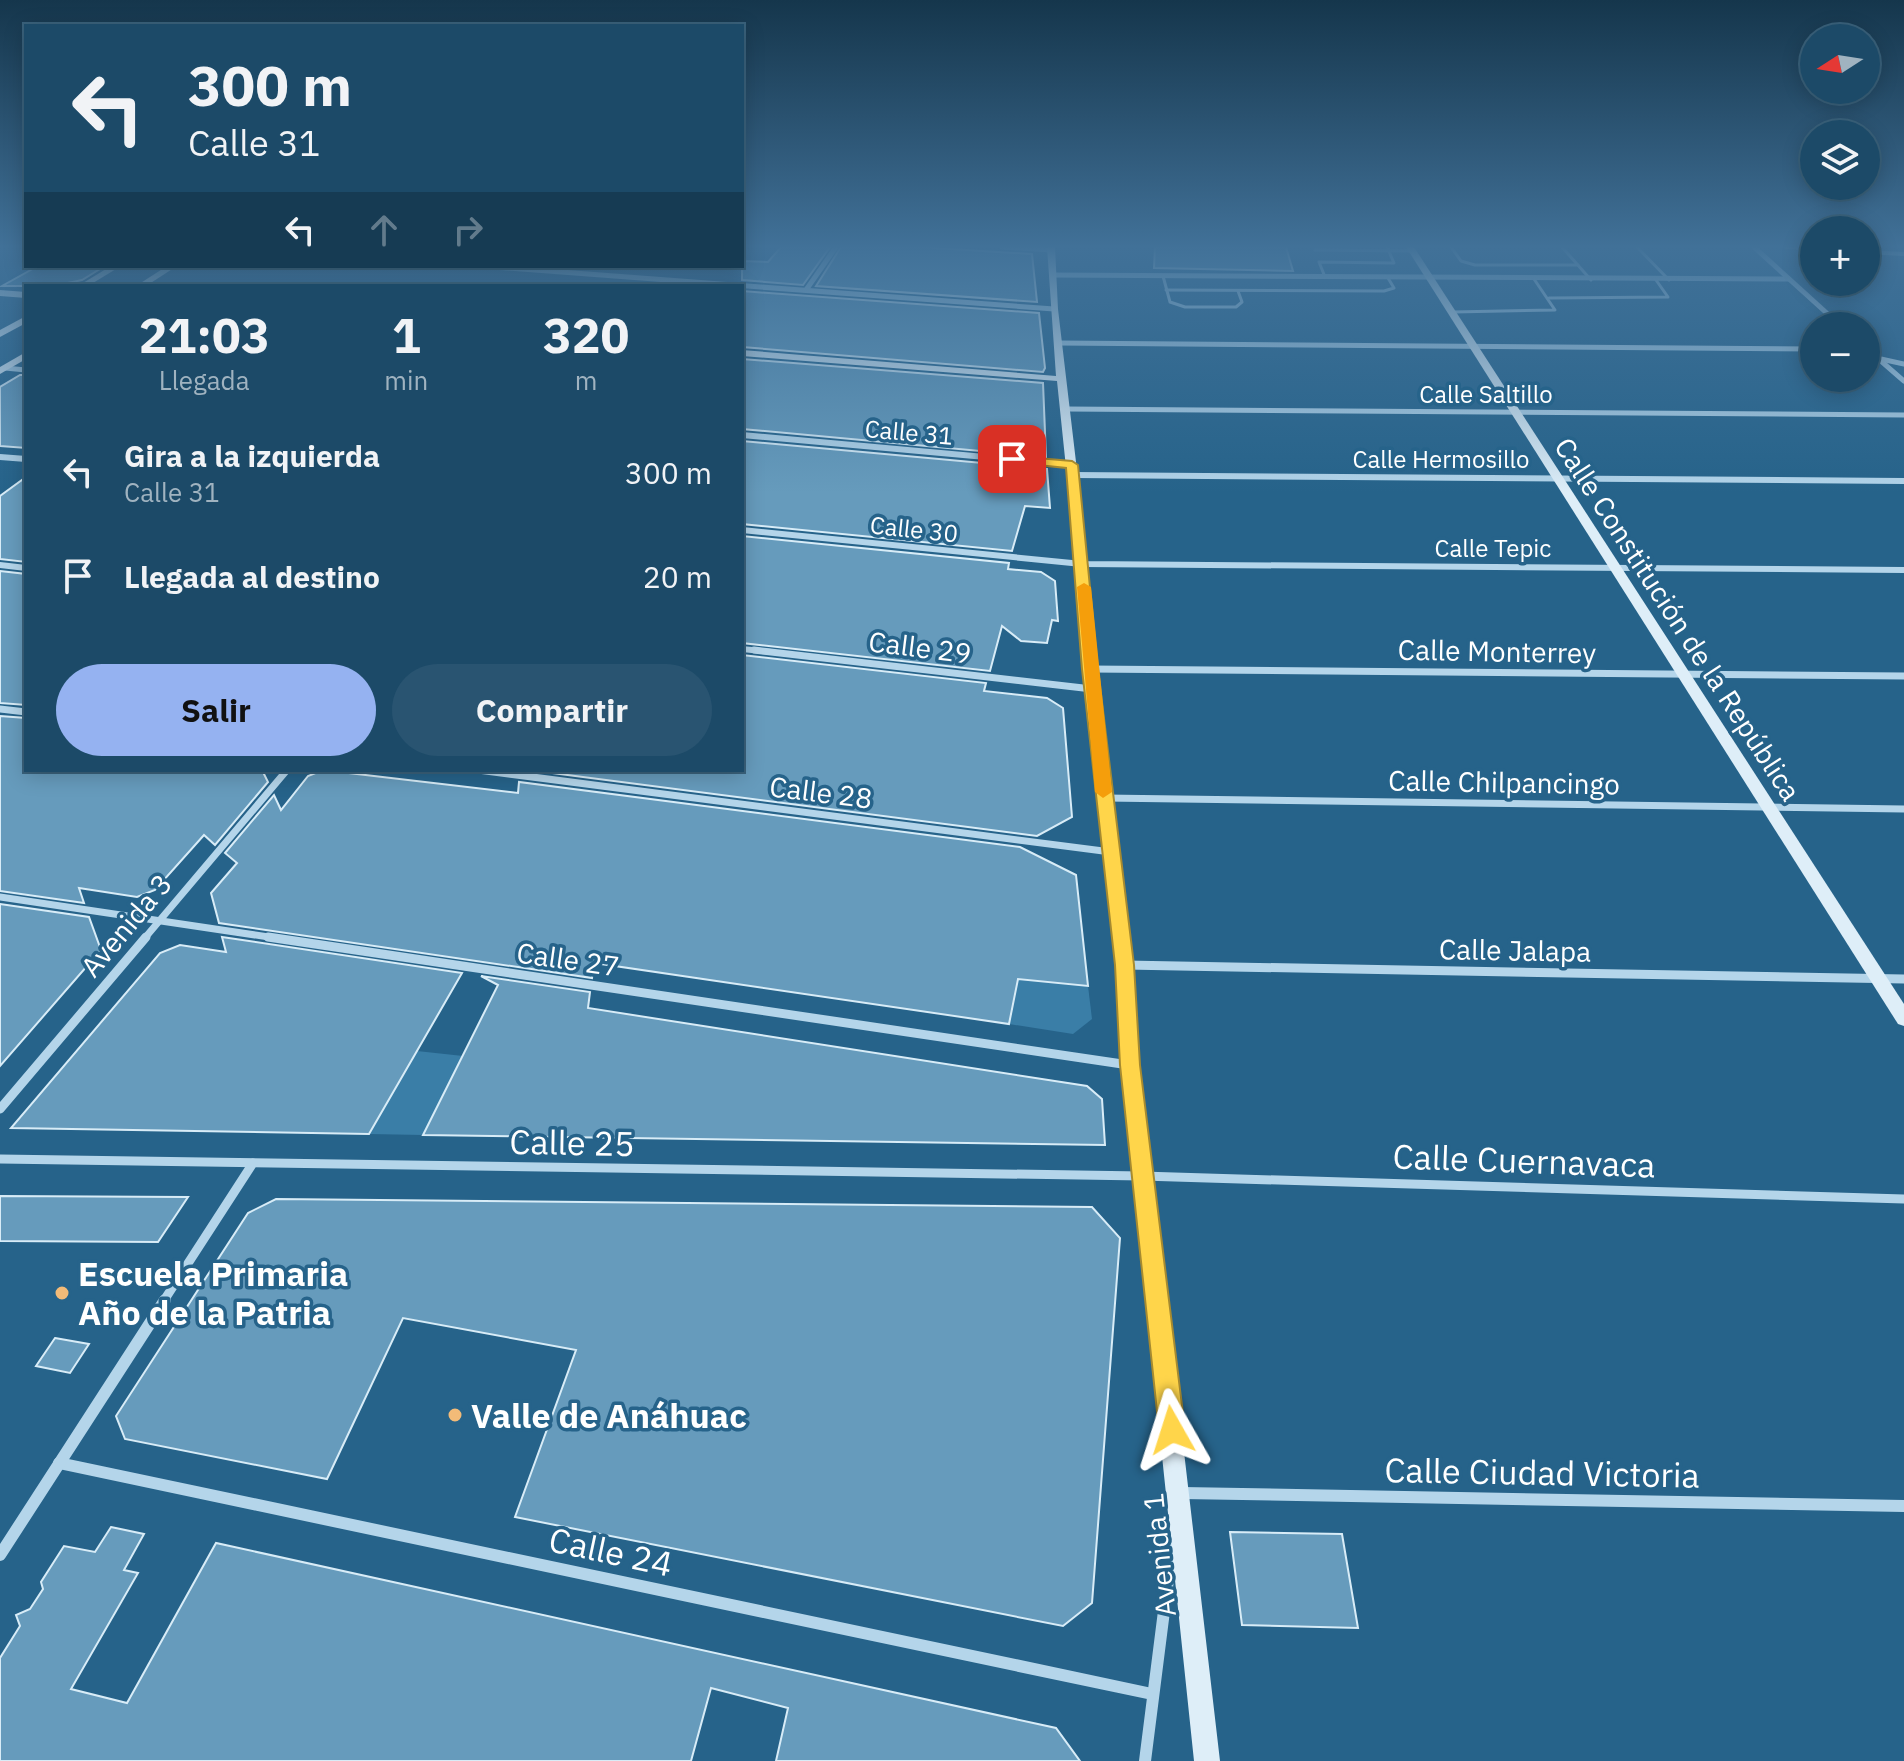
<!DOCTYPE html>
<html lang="es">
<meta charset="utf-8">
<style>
body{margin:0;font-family:"IBM Plex Sans",sans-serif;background:#295471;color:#f1f3f6;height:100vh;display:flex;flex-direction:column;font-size:30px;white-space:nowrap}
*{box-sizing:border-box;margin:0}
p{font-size:26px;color:#a0b3c0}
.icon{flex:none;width:44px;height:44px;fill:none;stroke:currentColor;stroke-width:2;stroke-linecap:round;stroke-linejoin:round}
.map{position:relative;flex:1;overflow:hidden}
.drawer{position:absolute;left:24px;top:284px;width:720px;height:488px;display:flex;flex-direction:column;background:#1c4a68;border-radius:0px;box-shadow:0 4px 20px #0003,0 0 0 2px #3a627c}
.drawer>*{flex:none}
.top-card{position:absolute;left:24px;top:24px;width:720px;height:244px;border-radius:0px;box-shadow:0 4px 20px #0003,0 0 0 2px #3a627c;background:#1c4a68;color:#f1f3f6;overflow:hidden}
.needle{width:52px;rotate:258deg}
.controls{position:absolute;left:1800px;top:24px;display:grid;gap:16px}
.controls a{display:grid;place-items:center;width:80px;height:80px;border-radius:50%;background:#1c4a68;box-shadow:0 4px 20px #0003,0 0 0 2px #3a627c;font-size:40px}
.pin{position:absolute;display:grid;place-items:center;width:68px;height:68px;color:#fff;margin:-34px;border-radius:16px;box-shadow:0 4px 12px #0006}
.me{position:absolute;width:88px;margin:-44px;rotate:354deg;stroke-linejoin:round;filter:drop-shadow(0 0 6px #0008)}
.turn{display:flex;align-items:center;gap:28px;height:168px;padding:0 32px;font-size:36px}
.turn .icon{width:104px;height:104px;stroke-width:2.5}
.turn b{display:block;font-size:56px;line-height:68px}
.lanes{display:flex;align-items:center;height:76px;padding:0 32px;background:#0003;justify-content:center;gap:40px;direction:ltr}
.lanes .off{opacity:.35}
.eta{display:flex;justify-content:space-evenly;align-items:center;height:136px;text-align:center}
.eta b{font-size:48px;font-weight:700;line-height:56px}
.primary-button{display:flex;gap:16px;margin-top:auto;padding:16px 32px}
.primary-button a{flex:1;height:92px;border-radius:48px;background:#95b2f1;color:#111;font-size:32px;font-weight:700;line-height:92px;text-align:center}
.primary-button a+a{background:#295471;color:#f1f3f6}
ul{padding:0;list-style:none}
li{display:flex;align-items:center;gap:24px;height:104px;padding:0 32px}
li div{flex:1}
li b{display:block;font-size:30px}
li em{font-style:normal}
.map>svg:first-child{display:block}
.green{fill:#3a7ea7}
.building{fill:#669bbc;stroke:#d8ecf7;stroke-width:2}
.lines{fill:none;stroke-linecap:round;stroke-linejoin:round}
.lane{stroke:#b4d5ea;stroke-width:3}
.street-far4{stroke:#b4d5ea;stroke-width:5}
.street-far3{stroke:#b4d5ea;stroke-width:6}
.street-far2{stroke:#b4d5ea;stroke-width:7}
.street-far1{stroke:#b4d5ea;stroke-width:9}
.street{stroke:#b4d5ea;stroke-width:12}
.secondary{fill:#deeef8;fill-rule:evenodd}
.route{fill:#ffd54a;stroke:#a68a30;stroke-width:2}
.slow{fill:#f59e0b}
.poi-dot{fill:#f3bb78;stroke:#26638a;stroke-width:3}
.labels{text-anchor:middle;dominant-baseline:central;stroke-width:7;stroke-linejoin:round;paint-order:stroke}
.far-street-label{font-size:24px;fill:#fff;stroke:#26638a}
.street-label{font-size:28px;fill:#fff;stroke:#26638a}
.near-street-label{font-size:34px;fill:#fff;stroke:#26638a}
.near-poi-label{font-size:34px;font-weight:bold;fill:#fff;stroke:#26638a;text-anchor:start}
</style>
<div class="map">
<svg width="1904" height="1761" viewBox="0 0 1904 1761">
<rect width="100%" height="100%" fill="#26638a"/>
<g class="green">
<polygon points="1018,979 1088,986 1092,1019 1073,1034 1009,1024"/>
<polygon points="417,1051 463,1056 423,1135 369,1134"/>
</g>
<g class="building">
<polygon points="781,247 830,247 803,285 742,280 742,261 768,262"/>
<polygon points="841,247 919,247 1032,254 1037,302 816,286"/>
<polygon points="1155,247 1286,247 1293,271 1154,268"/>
<polygon points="38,266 85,266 103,267 82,280 54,286 2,286"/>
<polygon points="742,291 1039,313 1045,368 1043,372 742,347"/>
<polygon points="742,359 1043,383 1046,457 742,429"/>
<polygon points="20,375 26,375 26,448 0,446 0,387"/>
<polygon points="742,441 1047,469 1050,508 1025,506 1012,551 742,524"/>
<polygon points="26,477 26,562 0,559 0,496"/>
<polygon points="742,536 1009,563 1008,569 1041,572 1055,581 1058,621 1052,620 1047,643 1021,641 1002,626 990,671 742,643"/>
<polygon points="0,571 26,574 26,705 0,703"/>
<polygon points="742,655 986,683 984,691 1047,698 1063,708 1072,817 1037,836 529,770 742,770"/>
<polygon points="0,716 26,718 26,770 262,770 268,782 215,845 204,835 155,890 137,897 79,888 84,903 0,891"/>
<polygon points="323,770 518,793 519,782 1020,847 1076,875 1088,986 1018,979 1009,1024 594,963 592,978 219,923 211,893 237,863 225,853 274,795 281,810 308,776"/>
<polygon points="0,904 89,917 101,950 0,1066"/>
<polygon points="222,937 462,973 369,1134 11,1128 160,953 180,945 226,952"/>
<polygon points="481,976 590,992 588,1008 1087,1086 1102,1099 1105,1145 423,1135 498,985"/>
<polygon points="0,1196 188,1197 158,1242 0,1241"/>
<polygon points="276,1199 1092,1207 1120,1238 1092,1603 1063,1626 515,1517 576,1350 403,1318 327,1479 125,1439 116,1416 248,1213"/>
<polygon points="55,1338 89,1344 70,1373 36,1366"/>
<polygon points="111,1527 144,1534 124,1570 138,1573 71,1689 127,1703 216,1543 1056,1728 1080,1761 776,1761 788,1708 711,1688 691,1761 0,1761 0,1658 20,1626 16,1615 30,1609 43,1589 41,1582 64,1546 95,1552"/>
<polygon points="1230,1532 1342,1534 1358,1628 1242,1625"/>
</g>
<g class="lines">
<g class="lane">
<polyline points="1451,247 1461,261 1475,265 1578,265"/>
<polyline points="1562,247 1591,280"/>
<polyline points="1637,247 1669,280"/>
<polyline points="1315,250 1413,251"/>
<polyline points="1163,276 1170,302 1185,307 1236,307 1242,302 1238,291"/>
<polyline points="1325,277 1319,262 1394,263 1387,247"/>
<polyline points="1166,290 1384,291 1394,288 1388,278"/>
<polyline points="1549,298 1668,297 1656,280"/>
<polyline points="1453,312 1555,310 1534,279"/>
</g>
<g class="street-far4">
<polyline points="1002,247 1051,250"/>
<polyline points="1754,247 1841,326"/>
<polyline points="480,266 1054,309"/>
<polyline points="1052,275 1789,279"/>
<polyline points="806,290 836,247"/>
<polyline points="1059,343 1814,349"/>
<polyline points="1866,348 1904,381"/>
<polyline points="1881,359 1904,364"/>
<polyline points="5,368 26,370"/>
<polyline points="1067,409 1904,415"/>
</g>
<g class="street-far3">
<polyline points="742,435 1072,465"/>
<polyline points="0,457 26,459"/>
<polyline points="1073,475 1904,481"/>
<polyline points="742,530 1082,564 1904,570"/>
<polyline points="0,565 26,568"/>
<polyline points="742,649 771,652"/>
</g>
<g class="street-far2">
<polyline points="754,650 1092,689"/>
<polyline points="1090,669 1904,676"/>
<polyline points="0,709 26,712"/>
<polyline points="478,770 1111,852"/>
<polyline points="1105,798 1904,809"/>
<polyline points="0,897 282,939"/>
<polyline points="144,939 287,770"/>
</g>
<g class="street-far1">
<polyline points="268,937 1129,1065"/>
<polyline points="1125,965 1904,979"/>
<polyline points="0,1109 146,937"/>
<polyline points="0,1159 1142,1176 1904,1199"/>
<polyline points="163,1302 253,1163"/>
</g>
<g class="street">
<polyline points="59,1463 1152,1694"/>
<polyline points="1182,1493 1904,1506"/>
<polyline points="0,1555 165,1300"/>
<polyline points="1145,1761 1173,1540"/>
</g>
<g class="secondary">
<polygon points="1047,247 1055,247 1058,309 1088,564 1097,669 1133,965 1139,1065 1220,1761 1194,1761 1121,1065 1115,965 1083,669 1076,564 1057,381 742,356 742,350 1056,376"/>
<polygon points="1406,247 1414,247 1904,1004 1904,1026 1898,1024"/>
<polygon points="1782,247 1814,247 1814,250 1786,249"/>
<polygon points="1866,250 1904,252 1904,256 1866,254"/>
<polygon points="111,266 121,266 88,286 78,286"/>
<polygon points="167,266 177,266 146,286 136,286"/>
<polygon points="0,290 26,292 26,298 0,296"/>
<polygon points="26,316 26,323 0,337 0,330"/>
<polygon points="26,352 26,359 0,374 0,367"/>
</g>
</g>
<linearGradient id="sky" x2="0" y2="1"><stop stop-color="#15364c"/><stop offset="0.5" stop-color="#417198"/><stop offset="1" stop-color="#417198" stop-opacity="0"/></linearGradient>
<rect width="1904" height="493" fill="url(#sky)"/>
<polygon class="route" points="1012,456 1072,461 1078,465 1098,669 1134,965 1140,1065 1185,1430 1181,1439 1172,1443 1162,1439 1159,1430 1120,1065 1115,965 1082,669 1066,468 1008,462 1008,457"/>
<polygon class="slow" points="1084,583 1091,587 1112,792 1103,798 1095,792 1077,587"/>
<g class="poi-dot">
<circle cx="62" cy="1293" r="8"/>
<circle cx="455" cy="1415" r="8"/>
</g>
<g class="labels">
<g class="far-street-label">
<text x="1486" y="394">Calle Saltillo</text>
<text transform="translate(909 432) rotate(5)">Calle 31</text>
<text x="1441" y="459">Calle Hermosillo</text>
<text transform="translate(914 529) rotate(6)">Calle 30</text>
<text x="1493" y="548">Calle Tepic</text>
</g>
<g class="street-label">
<text transform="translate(1678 619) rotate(57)">Calle Constitución de la República</text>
<text transform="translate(920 647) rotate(7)">Calle 29</text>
<text transform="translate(1497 651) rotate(1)">Calle Monterrey</text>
<text transform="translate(1504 782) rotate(1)">Calle Chilpancingo</text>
<text transform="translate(821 792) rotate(7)">Calle 28</text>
<text transform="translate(126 925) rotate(-50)">Avenida 3</text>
<text transform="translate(1515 950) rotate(1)">Calle Jalapa</text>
<text transform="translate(568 959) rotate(8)">Calle 27</text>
<text transform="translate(1159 1555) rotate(-96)">Avenida 1</text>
</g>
<g class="near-street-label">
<text transform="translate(572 1142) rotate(1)">Calle 25</text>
<text transform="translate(1524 1160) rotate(2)">Calle Cuernavaca</text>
<text transform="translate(1542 1472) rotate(1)">Calle Ciudad Victoria</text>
<text transform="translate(611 1551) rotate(12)">Calle 24</text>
</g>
<g class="near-poi-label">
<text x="78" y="1273">Escuela Primaria<tspan x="78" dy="39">Año de la Patria</tspan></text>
<text x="471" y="1415">Valle de Anáhuac</text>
</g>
</g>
</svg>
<div class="controls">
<a><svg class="needle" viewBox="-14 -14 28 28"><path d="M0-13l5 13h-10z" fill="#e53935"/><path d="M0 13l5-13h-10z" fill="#a0b3c0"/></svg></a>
<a><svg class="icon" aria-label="layers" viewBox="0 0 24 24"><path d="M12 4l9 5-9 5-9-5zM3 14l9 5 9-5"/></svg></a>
<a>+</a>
<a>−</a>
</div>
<div class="pin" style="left:1012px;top:459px;background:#d93025"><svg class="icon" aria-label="arrive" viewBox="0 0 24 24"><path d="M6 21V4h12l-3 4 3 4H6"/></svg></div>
<svg class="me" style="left:1172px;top:1430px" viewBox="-20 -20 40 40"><path d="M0-17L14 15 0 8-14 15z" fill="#ffd54a" stroke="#fff" stroke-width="4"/></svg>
<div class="top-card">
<div class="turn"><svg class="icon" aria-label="left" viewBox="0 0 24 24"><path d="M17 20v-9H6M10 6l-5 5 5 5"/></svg><div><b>300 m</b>Calle 31</div></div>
<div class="lanes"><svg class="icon" aria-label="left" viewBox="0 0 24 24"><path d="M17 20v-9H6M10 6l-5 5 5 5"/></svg><svg class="icon off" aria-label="ahead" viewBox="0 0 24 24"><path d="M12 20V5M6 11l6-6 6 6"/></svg><svg class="icon off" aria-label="right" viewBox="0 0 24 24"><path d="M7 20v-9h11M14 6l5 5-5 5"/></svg></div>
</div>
<section class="drawer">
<div class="eta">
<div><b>21:03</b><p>Llegada</p></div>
<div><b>1</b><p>min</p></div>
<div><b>320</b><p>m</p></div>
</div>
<ul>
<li><svg class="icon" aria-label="left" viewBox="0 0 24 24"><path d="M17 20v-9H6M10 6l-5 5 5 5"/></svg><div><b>Gira a la izquierda</b><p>Calle 31</p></div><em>300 m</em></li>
<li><svg class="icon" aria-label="arrive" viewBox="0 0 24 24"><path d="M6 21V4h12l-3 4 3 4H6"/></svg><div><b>Llegada al destino</b></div><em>20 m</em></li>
</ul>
<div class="primary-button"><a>Salir</a><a>Compartir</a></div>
</section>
</div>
